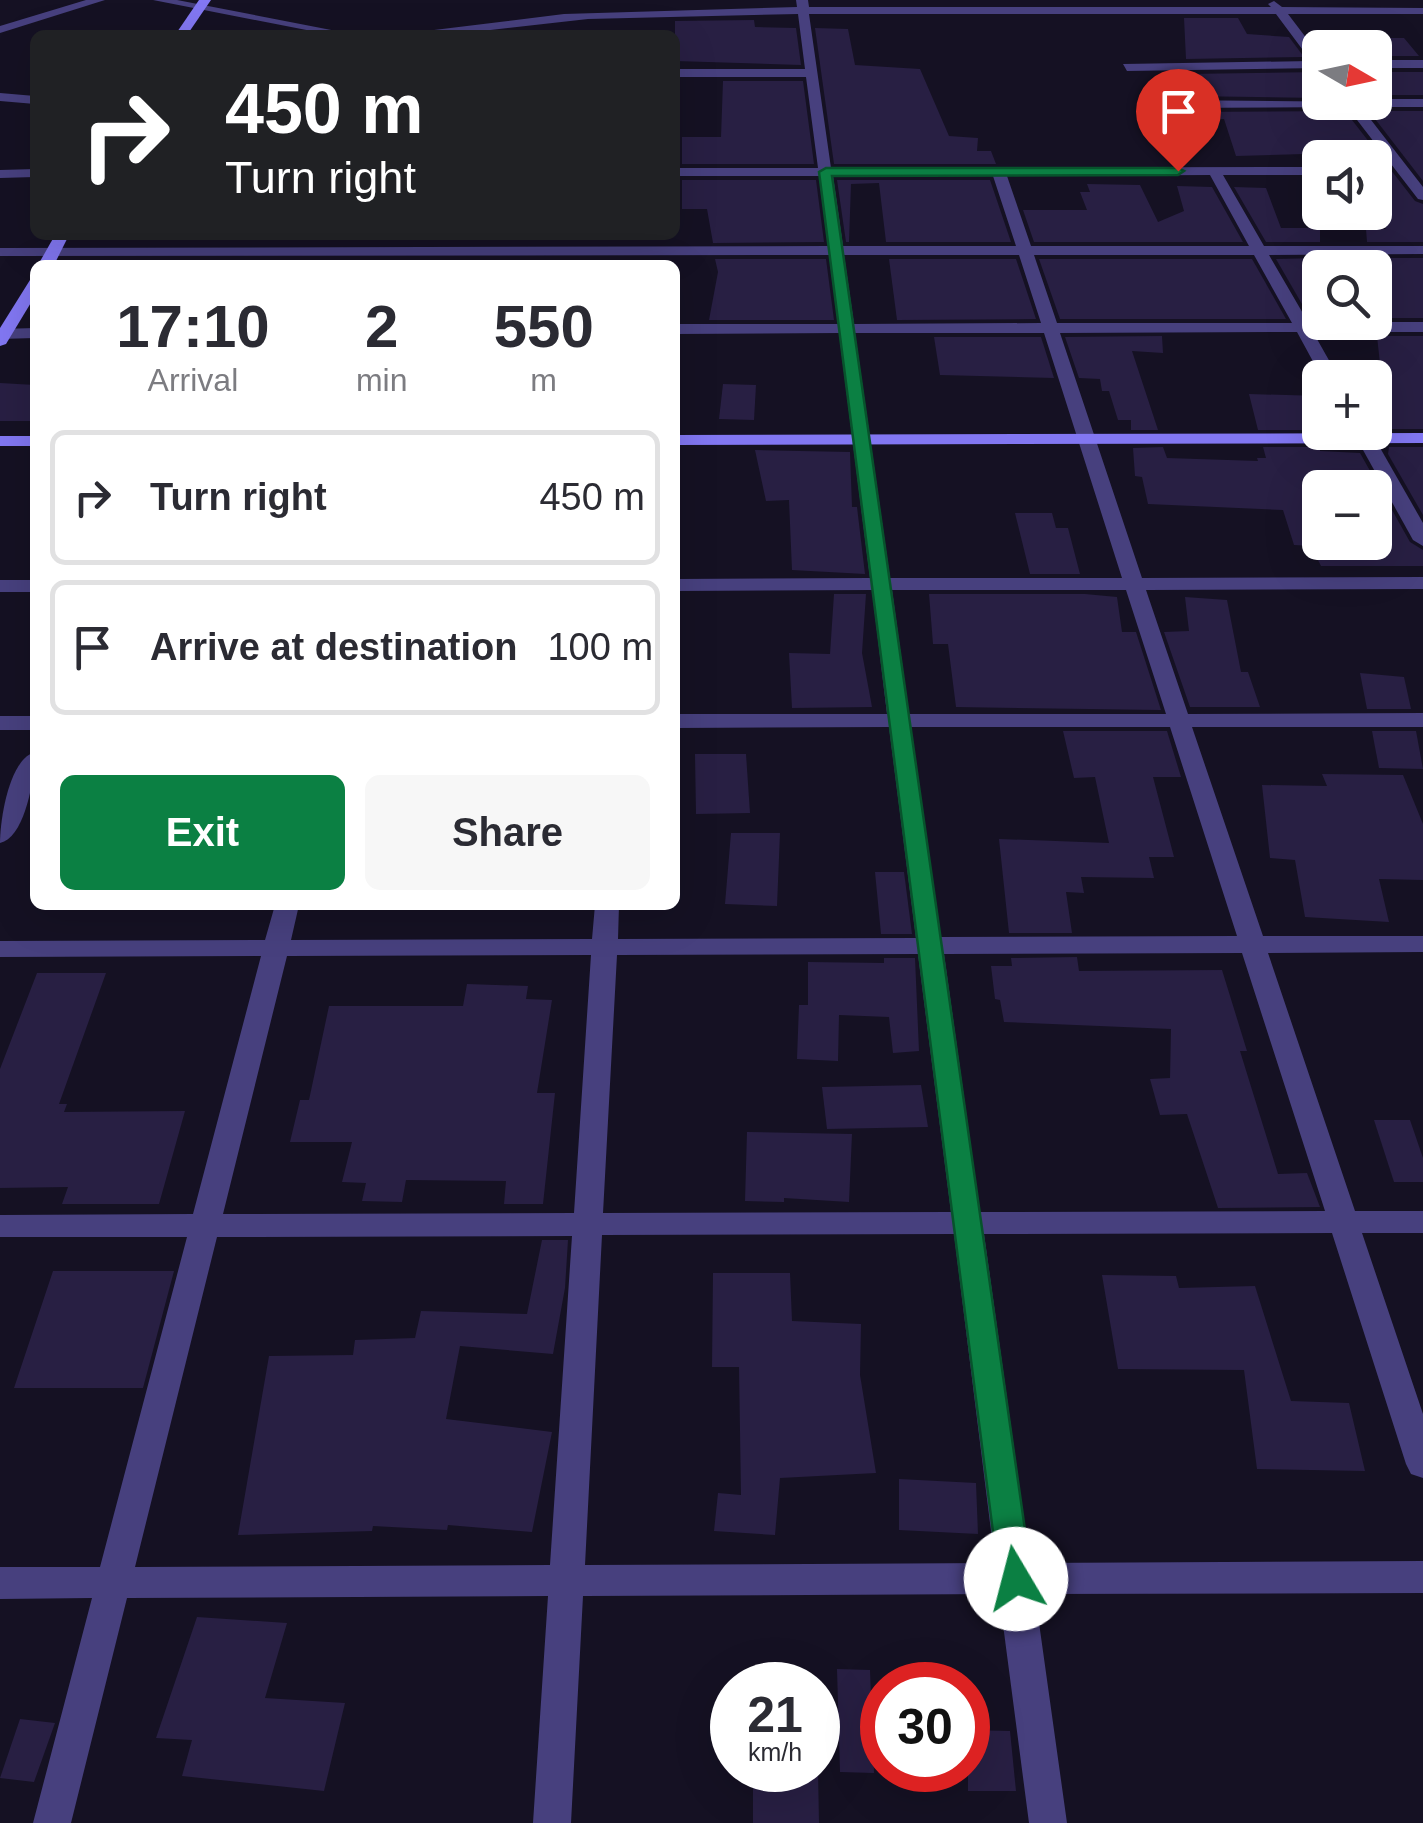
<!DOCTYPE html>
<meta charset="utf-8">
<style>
body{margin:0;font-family:Helvetica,sans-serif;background:#f7f7f7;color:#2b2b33;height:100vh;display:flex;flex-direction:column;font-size:38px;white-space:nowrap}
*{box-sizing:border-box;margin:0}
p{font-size:32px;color:#7c7c81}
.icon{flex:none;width:55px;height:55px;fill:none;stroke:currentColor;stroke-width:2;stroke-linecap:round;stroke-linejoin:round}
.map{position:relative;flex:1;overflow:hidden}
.sheet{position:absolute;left:30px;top:260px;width:650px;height:650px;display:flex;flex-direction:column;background:#fff;border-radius:15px;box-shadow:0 10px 40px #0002}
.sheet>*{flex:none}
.guide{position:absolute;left:30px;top:30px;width:650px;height:210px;border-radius:15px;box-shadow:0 10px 40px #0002;background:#202124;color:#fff;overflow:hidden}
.needle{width:65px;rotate:99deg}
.controls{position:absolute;left:1302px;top:30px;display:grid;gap:20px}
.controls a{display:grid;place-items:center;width:90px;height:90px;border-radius:15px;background:#fff;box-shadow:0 10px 40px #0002;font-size:50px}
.speed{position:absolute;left:710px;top:1662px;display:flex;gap:20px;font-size:50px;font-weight:700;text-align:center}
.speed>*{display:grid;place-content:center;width:130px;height:130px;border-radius:50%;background:#fff;box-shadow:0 10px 40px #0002;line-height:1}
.speed small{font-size:25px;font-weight:400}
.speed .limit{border:15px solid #d22;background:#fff;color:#111}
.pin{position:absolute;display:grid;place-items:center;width:85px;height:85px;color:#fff;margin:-102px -42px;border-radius:50% 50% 50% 0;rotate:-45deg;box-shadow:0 0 10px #0007}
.pin .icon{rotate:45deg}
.me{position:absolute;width:110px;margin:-55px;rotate:352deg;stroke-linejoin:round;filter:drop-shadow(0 0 8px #0008)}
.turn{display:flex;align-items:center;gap:35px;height:210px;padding:0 30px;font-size:45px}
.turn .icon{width:130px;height:130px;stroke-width:2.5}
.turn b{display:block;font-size:70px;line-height:85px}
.eta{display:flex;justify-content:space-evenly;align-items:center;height:170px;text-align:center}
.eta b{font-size:60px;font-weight:700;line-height:70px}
.action{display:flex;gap:20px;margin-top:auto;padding:20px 30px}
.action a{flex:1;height:115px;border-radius:15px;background:#0b8043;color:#fff;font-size:40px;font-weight:700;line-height:115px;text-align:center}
.action a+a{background:#f7f7f7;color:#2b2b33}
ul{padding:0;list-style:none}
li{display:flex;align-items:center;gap:30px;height:135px;margin:0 20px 15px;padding:0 10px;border:5px solid #e1e1e2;border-radius:15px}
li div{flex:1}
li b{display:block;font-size:38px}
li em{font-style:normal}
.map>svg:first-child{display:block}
.building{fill:#281f43;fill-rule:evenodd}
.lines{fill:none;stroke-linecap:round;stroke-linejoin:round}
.minor{fill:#47407e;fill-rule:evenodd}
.secondary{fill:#8277f2;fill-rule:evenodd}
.route{fill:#0b8043;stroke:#07532c;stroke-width:2.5}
</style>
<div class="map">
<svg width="1423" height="1823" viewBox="0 0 1423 1823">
<rect width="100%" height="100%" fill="#151123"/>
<g class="building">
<polygon points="1184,18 1238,18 1247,34 1289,37 1304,57 1186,59"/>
<polygon points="754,20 755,27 796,28 801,65 675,61 675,21"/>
<polygon points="815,28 848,29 855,65 920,69 949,136 978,138 977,151 991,151 996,164 834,164"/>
<polygon points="1311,38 1404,38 1419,56 1375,56 1375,48 1320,50"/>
<polygon points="1320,72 1320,98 1187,96 1186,74"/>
<rect x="1375" y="72" width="48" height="23"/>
<polygon points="723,81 803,81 814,164 682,164 682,137 721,137"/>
<polygon points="1345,111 1415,201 1423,204 1423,242 1367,242 1366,229 1386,229 1375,211 1375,158 1342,158 1339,153 1236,156 1224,119 1188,119 1188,112"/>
<polygon points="1369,111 1423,111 1423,181"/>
<polygon points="816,180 824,242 713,243 707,209 682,209 682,180"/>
<polygon points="837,180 990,180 1011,242 886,242 879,183 851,184 849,242 846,242"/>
<polygon points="1087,184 1140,185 1158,222 1184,211 1177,186 1212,187 1243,242 1034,242 1023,210 1087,210 1080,192 1090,192"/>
<polygon points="1234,187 1266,188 1281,228 1320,228 1320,242 1266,242"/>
<polygon points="1320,258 1320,318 1310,318 1276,259"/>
<polygon points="1369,258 1423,258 1423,318 1375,318 1375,268 1370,268"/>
<polygon points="715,259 826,259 834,320 709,320 718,272"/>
<polygon points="889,259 1016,259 1036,319 897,320"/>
<polygon points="1039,259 1252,259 1286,319 1060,319"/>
<polygon points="1162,336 1163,353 1132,351 1158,430 1131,430 1131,420 1118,420 1109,391 1102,391 1100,379 1079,378 1065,337"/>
<polygon points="1377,336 1423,336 1423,429 1387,429"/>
<polygon points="934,337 1041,337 1054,378 940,375"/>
<polygon points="0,383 35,385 35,421 0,421"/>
<polygon points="723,384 756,385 754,420 719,419"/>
<polygon points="1249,394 1320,396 1320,430 1258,430"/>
<path d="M 1163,447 L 1167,458 L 1258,461 L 1257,458 L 1266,458 L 1263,447 L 1320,447 L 1320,451 L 1360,453 L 1410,542 L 1423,550 L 1423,566 L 1321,566 L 1311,546 L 1294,545 L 1283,510 L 1148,504 L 1142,477 L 1135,476 L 1133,448 ZM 1320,488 L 1375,488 L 1375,542 L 1320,542 Z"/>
<polygon points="1389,447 1423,447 1423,515 1388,454"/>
<polygon points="755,450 850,452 852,507 857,507 865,574 792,570 789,500 766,501"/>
<polygon points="1015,513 1052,513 1056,528 1068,528 1080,574 1030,574"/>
<polygon points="834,594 866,594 862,653 872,707 792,708 789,653 830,654"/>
<polygon points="929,594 1085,594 1117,597 1122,632 1136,632 1161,710 956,707 948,644 933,644"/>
<polygon points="1185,597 1227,600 1241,672 1248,672 1260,707 1190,707 1164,632 1189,631"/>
<polygon points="1360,673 1404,677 1411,709 1367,709"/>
<polygon points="1063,731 1167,731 1181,777 1153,777 1174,857 1149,857 1154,878 1081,877 1084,893 1066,892 1072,933 1009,933 999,839 1109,843 1095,777 1074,778"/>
<polygon points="1372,731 1416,731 1423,769 1379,768"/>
<polygon points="695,754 746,754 750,813 696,814"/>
<polygon points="1322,774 1403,775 1423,824 1423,880 1379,879 1389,922 1305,917 1295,860 1270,858 1262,785 1327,786"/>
<polygon points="731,833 780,833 777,906 725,904"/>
<polygon points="875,872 904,872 912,934 881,934"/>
<polygon points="1077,957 1079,971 1222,970 1247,1051 1240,1051 1278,1174 1307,1173 1320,1207 1218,1208 1187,1114 1160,1115 1150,1079 1170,1078 1171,1029 1004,1022 1000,1000 995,999 991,966 1012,966 1011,958"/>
<polygon points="884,958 915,958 919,1051 893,1053 889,1017 839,1015 838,1061 797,1059 799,1005 808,1005 808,962 884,963"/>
<polygon points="37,973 106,973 59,1104 67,1104 64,1112 185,1111 159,1204 62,1204 68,1187 0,1188 0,1069"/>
<polygon points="467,984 528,986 526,999 552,1000 537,1093 555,1093 543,1204 504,1204 506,1181 406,1180 402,1202 362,1201 366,1183 342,1182 352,1142 290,1142 300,1100 309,1100 329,1006 463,1006"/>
<polygon points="921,1085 928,1127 827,1129 822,1087"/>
<polygon points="1374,1120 1410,1120 1423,1158 1423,1182 1394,1182"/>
<polygon points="747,1132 852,1134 849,1202 784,1198 784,1202 745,1201"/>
<polygon points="542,1240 568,1240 565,1288 553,1354 460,1346 446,1419 552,1432 532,1532 448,1525 447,1530 373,1526 372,1531 238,1535 269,1356 353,1355 355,1340 415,1338 421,1311 527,1314"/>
<polygon points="53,1271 174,1271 143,1388 14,1388"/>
<polygon points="713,1273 790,1273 792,1321 861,1324 860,1375 876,1473 780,1478 775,1535 714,1531 718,1493 741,1495 739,1367 712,1367"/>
<polygon points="1102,1275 1176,1276 1179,1288 1255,1286 1291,1401 1349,1403 1365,1471 1257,1469 1244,1370 1118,1369"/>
<polygon points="899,1479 976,1483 978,1534 899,1530"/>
<polygon points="197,1617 287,1623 265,1698 345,1703 324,1791 182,1776 192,1740 156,1738"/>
<polygon points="837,1669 870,1670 874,1773 840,1772"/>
<polygon points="20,1719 55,1723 34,1782 0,1778"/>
<polygon points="968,1730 1010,1731 1016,1791 968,1791"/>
<polygon points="753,1770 818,1770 819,1823 753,1823"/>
</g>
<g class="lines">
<g class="minor">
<polygon points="86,0 105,0 0,33 0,26"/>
<polygon points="153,0 177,0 357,35 332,35"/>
<path d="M 796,0 L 808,0 L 809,7 L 1271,7 L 1268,4 L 1274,1 L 1282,7 L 1423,8 L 1423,14 L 1288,14 L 1320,56 L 1320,68 L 1127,71 L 1123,64 L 1311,61 L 1276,14 L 809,14 L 831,168 L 1320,167 L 1320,175 L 1223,175 L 1264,246 L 1423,246 L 1423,254 L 1269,255 L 1308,322 L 1423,322 L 1423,332 L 1313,332 L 1339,378 L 1322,378 L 1297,332 L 1060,333 L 1142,578 L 1423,577 L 1423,589 L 1146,590 L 1188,714 L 1423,713 L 1423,727 L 1192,727 L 1263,936 L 1423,936 L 1423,952 L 1268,953 L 1355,1211 L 1423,1211 L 1423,1233 L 1362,1233 L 1423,1414 L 1423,1478 L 1411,1474 L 1406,1464 L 1332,1233 L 984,1234 L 1030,1563 L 1423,1561 L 1423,1593 L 1035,1594 L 1067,1823 L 1029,1823 L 999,1594 L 583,1596 L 571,1823 L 533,1823 L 548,1596 L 127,1598 L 71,1823 L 33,1823 L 92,1598 L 0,1599 L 0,1567 L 100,1567 L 187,1237 L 0,1237 L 0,1215 L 193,1214 L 261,956 L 0,957 L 0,941 L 265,940 L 275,905 L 299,905 L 291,940 L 592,939 L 595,905 L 619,905 L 618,939 L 916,938 L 889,727 L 675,728 L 675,714 L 887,714 L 872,590 L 675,591 L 675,579 L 870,578 L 839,333 L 675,334 L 675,324 L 838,324 L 829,255 L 0,256 L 0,248 L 828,246 L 819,176 L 675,176 L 675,168 L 818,168 L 806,77 L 675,77 L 675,69 L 805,69 L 798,14 L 588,19 L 447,35 L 393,35 L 564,14 L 797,7 ZM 1210,175 L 1249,246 L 1031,246 L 1007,176 ZM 833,176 L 993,176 L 1016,246 L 843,246 ZM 844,255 L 1019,255 L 1041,323 L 854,324 ZM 1034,255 L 1254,255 L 1292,323 L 1057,323 ZM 855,333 L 1044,333 L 1122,578 L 890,578 ZM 892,590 L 1126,590 L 1166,714 L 909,714 ZM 911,727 L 1170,727 L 1237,936 L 941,937 ZM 1242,953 L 1325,1211 L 980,1212 L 944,954 ZM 918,954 L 951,1212 L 603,1213 L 617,955 ZM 591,955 L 574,1213 L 223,1214 L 287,956 ZM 954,1234 L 995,1563 L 585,1565 L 602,1235 ZM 572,1236 L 550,1565 L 135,1567 L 217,1237 Z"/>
<rect x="1375" y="60" width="48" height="8"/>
<polygon points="0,93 35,96 35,104 0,101"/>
<polygon points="1375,99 1423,99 1423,107 1361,107 1423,187 1423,200 1418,199 1347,107 1169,108 1163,104 1169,100 1375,102"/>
<polygon points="35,169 35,177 0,178 0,170"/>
<polygon points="35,328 35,338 0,339 0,329"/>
<polygon points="1353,432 1371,432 1423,523 1423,546 1413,540"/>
<rect x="0" y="580" width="35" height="12"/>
<rect x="0" y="716" width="35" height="14"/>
<path d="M 35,752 C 35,775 26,837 0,843 C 0,820 9,759 35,752 Z"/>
</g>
<g class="secondary">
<polygon points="199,0 211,0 187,35 175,35"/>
<polygon points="55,235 69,235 54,265 38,265"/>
<polygon points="35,278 35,296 6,344 0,346 0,328 30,280"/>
<polygon points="1423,433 1423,443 675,445 675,435"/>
<rect x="0" y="436" width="35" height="10"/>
</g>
</g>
<polygon class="route" points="826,168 1178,168 1184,171 1178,175 832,176 1032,1579 1027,1589 1016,1593 1004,1589 999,1579 819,172"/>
</svg>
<div class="controls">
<a><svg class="needle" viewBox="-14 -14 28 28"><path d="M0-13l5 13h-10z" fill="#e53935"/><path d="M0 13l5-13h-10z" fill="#7c7c81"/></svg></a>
<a><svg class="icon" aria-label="sound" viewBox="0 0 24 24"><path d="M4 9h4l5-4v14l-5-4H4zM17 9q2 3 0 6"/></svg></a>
<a><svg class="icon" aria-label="search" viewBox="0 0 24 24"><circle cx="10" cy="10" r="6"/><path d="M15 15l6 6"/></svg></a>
<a>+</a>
<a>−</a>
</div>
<div class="speed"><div>21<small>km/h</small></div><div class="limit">30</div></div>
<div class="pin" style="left:1178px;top:171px;background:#d93025"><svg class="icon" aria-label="arrive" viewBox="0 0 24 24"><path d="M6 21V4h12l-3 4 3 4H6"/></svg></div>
<svg class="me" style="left:1016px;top:1579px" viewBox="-20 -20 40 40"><circle r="19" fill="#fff"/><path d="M0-13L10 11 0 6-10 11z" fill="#0b8043"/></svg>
<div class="guide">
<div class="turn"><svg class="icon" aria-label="right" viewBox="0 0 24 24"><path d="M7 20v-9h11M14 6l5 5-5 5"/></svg><div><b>450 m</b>Turn right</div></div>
</div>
<section class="sheet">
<div class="eta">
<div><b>17:10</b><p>Arrival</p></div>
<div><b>2</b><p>min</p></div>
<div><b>550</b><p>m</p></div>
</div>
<ul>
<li><svg class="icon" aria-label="right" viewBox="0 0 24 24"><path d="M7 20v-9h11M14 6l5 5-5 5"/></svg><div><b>Turn right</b></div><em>450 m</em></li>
<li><svg class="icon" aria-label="arrive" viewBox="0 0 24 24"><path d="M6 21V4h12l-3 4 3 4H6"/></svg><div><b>Arrive at destination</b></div><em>100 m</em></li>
</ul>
<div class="action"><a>Exit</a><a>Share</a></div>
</section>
</div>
